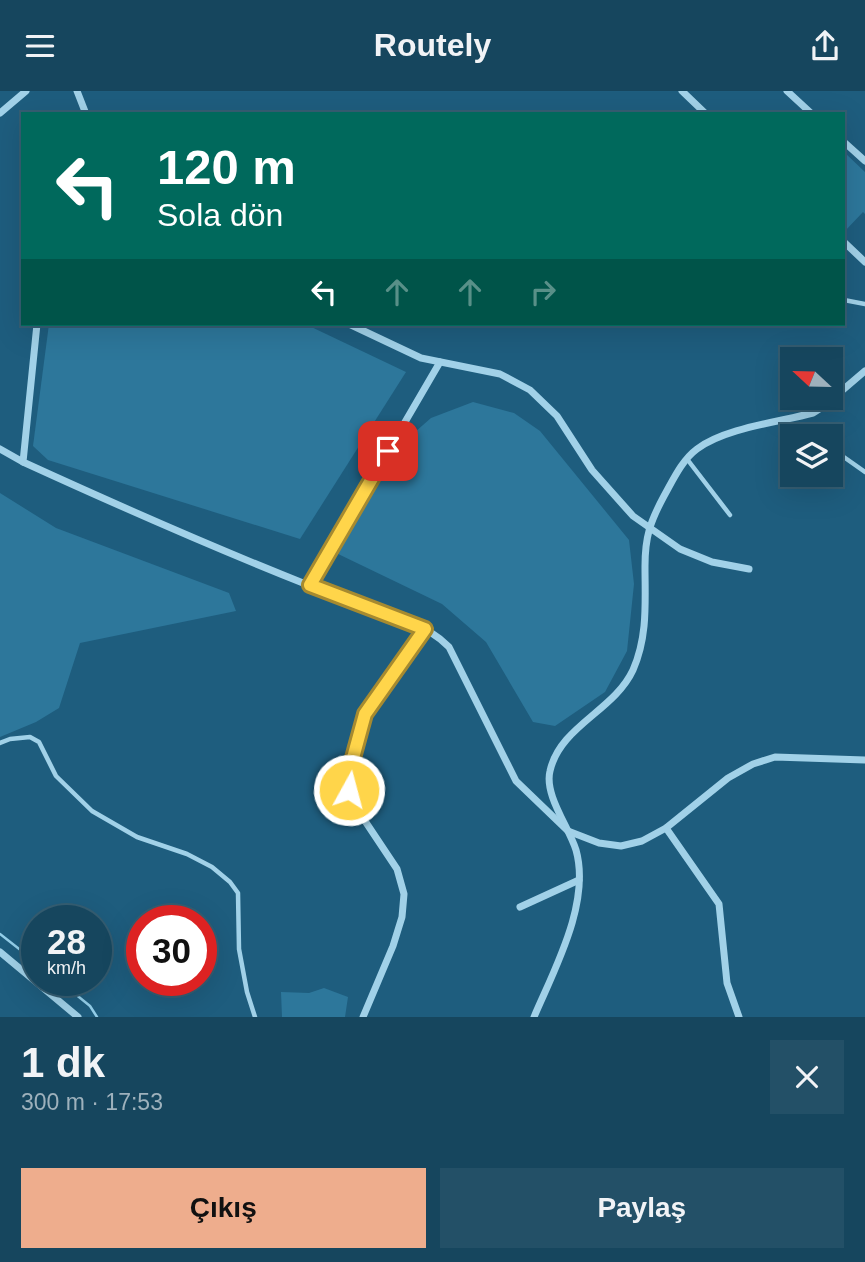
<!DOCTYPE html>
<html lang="tr">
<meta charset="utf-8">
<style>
body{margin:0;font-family:Arial,sans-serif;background:#235067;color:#f1f3f6;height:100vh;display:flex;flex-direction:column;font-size:26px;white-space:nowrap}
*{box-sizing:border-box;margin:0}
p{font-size:23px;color:#9eb1bc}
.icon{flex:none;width:38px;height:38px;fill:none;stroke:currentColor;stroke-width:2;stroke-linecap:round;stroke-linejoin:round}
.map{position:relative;height:926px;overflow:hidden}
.side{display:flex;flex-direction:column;background:#16465e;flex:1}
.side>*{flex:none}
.top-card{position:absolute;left:21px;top:21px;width:824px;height:214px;border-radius:0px;box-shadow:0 7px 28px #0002,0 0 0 2px #355e73;background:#00695c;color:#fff;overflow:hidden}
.needle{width:46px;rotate:292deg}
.controls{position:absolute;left:780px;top:256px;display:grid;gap:14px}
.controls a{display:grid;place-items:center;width:63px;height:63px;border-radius:0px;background:#16465e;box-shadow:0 7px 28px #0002,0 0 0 2px #355e73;font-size:35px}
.speed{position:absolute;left:21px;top:814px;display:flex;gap:14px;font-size:35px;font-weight:700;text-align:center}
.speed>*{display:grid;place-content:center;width:91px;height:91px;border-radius:50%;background:#16465e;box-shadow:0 7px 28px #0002,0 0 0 2px #355e73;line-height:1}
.speed small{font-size:18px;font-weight:400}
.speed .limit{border:10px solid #d22;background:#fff;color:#111}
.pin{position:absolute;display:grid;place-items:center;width:60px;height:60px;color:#fff;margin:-30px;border-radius:14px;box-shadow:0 4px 10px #0006}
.me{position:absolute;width:77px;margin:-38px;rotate:7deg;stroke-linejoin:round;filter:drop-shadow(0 0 5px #0008)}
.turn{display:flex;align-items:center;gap:24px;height:147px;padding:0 21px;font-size:32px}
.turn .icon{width:91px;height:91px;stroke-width:2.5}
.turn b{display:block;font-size:49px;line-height:60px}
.lanes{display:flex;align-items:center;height:66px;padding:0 21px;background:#0003;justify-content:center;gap:35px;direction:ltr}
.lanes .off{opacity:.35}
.round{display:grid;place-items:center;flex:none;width:74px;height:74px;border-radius:0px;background:#235067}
.overview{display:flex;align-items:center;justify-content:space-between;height:119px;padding:0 21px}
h1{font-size:42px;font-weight:700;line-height:52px}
.primary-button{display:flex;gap:14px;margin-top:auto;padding:14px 21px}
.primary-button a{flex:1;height:80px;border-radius:0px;background:#eead8d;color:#111;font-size:28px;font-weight:700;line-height:80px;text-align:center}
.primary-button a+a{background:#235067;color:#f1f3f6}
header{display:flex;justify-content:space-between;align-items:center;height:91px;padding:0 21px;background:#16465e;font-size:32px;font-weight:700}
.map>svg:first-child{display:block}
.green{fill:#2d779b}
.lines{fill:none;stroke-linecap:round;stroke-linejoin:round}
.stream{stroke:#94cfea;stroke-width:2.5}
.lane{stroke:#a1d1e8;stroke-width:4.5}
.street{stroke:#a1d1e8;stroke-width:7}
.route-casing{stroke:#a68a30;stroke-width:18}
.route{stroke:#ffd54a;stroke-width:12}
</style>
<header><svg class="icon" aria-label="menu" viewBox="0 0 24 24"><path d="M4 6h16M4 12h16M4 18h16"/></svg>Routely<svg class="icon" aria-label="share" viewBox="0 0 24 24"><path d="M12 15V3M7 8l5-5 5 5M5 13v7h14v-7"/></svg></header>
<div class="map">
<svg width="865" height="926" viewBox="0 0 865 926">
<rect width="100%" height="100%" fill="#1e5d7e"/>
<g class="green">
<polygon points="844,61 865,81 865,123 863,121 844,141"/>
<polygon points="49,233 305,233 406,281 300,448 48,369 33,355"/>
<polygon points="473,311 514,322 540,340 629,449 634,493 627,560 605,601 555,635 533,631 486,551 442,513 334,461 391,362 431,327"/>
<polygon points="0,402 56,437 229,502 236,520 80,552 59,617 36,631 0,646"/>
<polygon points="324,897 348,906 345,926 282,926 281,901 309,902"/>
</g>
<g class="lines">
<g class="stream">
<polyline points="0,843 37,872"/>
<polyline points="58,889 90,915 97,926"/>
</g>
<g class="lane">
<polyline points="844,209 865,213"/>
<polyline points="807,340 813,345"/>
<polyline points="831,357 865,381"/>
<polyline points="687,368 730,424"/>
<polyline points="0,652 10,648 30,646 39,651 56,685 92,720 137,746 187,763 212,776 230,791 238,802 239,858 247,901 255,926"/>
</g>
<g class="street">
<polyline points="77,0 86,23"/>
<polyline points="682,0 706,23"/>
<polyline points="787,0 812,23"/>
<polyline points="0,22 26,0"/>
<polyline points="844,51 865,70"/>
<polyline points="844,151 865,171"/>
<path d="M 37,233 L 23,371 C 117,414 212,456 308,494 C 353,511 415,522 449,556 L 516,690 L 568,740 L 599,752 L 621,755 L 642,750 L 666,737 L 728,687 L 753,673 L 775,666 L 865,669"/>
<polyline points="349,233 421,267 500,283 530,299 557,325 592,379 633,425 680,458 712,471 749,478"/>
<polyline points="0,358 23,371"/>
<polyline points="310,494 440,271"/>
<polyline points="666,737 719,813 727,892 739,926"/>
<polyline points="520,816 579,789"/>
<polyline points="0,861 78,926"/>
<polyline points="363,926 393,855 402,826 404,803 397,778 353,712 349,699 350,678 368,617 426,538"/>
<path d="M 534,926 C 554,879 591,812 576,759 C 569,736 544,704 550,680 C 560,635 614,620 633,579 C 648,545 645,511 645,475 C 645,446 650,431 664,405 C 673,389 682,369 697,358 C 725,337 779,331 813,322 L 824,315 L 865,280"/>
</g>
</g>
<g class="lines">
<g class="route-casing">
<polyline id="route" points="349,699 350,678 365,623 425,538 310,494 388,360"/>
</g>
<use href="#route" class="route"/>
</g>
</svg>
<div class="controls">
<a><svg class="needle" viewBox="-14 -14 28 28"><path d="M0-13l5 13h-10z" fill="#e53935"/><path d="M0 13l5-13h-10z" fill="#9eb1bc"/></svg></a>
<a><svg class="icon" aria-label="layers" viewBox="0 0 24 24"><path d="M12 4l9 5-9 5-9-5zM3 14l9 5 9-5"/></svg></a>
</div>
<div class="speed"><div>28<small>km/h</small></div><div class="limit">30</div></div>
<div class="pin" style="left:388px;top:360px;background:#d93025"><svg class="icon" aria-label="arrive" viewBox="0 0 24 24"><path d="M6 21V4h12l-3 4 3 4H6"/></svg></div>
<svg class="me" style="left:349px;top:699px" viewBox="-20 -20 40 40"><circle r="17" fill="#ffd54a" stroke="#fff" stroke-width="3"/><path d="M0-11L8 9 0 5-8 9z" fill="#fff"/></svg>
<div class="top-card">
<div class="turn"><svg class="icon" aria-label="left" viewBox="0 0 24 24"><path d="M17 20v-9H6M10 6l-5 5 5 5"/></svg><div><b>120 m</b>Sola dön</div></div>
<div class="lanes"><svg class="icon" aria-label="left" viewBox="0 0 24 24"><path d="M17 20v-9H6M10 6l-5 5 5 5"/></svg><svg class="icon off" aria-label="ahead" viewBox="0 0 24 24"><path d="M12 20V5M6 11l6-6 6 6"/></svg><svg class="icon off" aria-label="ahead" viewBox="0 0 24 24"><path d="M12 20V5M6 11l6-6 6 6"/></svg><svg class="icon off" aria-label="right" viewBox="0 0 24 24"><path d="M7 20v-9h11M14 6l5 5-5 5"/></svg></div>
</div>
</div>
<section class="side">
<div class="overview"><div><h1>1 dk</h1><p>300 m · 17:53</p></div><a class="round"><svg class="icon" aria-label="close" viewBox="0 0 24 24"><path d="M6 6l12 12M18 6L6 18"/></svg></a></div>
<div class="primary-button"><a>Çıkış</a><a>Paylaş</a></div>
</section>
